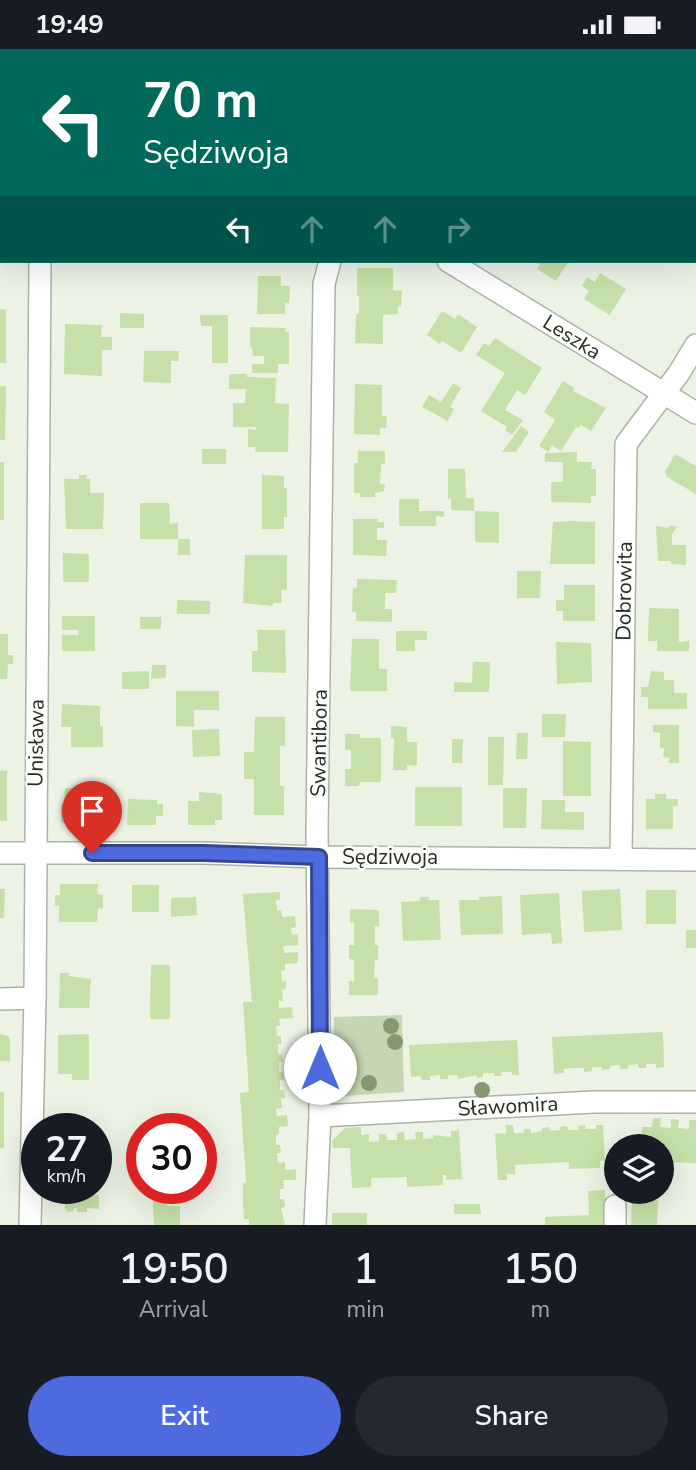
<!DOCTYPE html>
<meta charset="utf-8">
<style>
body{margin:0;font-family:"Nunito Sans",sans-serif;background:#242831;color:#f1f3f6;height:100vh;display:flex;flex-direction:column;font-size:26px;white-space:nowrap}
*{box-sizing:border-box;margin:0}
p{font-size:23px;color:#9ea1a6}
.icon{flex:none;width:38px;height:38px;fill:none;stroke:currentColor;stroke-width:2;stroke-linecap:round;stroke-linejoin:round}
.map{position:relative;height:1176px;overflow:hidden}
.panel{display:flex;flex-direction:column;background:#171b24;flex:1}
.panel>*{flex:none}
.top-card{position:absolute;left:0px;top:0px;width:696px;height:214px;box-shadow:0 7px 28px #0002;background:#00695c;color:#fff;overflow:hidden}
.fabs{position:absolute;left:604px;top:1085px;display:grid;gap:14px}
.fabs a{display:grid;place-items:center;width:70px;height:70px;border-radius:50%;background:#171b24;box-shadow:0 7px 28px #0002;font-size:35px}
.speed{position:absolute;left:21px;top:1064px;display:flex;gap:14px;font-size:35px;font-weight:700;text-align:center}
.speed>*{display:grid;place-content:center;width:91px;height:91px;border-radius:50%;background:#171b24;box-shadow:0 7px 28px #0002;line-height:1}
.speed small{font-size:18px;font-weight:400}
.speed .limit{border:10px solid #d22;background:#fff;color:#111}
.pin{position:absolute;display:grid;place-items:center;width:60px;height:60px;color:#fff;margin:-72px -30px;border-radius:50% 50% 50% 0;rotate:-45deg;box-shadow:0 0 7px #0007}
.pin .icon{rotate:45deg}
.me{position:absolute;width:77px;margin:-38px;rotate:0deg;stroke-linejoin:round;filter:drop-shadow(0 0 5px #0008)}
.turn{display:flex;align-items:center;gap:24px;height:147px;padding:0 28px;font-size:32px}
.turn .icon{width:91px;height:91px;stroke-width:2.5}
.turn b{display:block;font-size:49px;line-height:60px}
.lanes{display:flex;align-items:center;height:66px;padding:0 28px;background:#0003;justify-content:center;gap:35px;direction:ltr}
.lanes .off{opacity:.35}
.eta{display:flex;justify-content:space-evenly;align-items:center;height:119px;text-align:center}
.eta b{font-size:42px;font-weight:600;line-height:49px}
.action{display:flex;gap:14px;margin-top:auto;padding:14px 28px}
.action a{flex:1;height:80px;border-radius:42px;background:#4d6bdf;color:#fff;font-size:28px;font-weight:600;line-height:80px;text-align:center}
.action a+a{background:#242831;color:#f1f3f6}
.status{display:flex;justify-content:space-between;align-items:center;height:49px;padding:0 35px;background:#171b24;direction:ltr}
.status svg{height:19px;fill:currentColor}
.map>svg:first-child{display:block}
.green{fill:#c5d6b3}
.building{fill:#c5e0a8}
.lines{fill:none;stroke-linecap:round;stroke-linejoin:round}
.minor-casing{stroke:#adb4a7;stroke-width:24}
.minor{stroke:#fff;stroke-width:21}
.tree{fill:#879871}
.route-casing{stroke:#324691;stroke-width:18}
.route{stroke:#4d6bdf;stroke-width:12}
.labels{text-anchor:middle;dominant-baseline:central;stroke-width:5;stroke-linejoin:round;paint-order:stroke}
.street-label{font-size:21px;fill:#282b26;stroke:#fcfff9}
</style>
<div class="status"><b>19:49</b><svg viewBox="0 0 49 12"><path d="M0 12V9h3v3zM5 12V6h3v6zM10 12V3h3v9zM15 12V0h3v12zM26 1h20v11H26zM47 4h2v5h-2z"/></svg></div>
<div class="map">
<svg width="696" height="1176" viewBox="0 0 696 1176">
<rect width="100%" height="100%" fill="#ecf3e5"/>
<polygon class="green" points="402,966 404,1043 345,1047 333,1036 334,968"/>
<g class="building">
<polygon points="534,212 569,212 556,232 537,220 540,215"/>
<polygon points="357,219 393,219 393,241 402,242 401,258 398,258 398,265 383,266 383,295 355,294 356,265 359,265 359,247 357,247"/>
<polygon points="600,224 626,240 610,266 584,250 589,242 582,237 587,228 595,233"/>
<polygon points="258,227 281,227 281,237 290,237 289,254 285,254 285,265 257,265"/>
<polygon points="0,260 6,261 6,314 0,314"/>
<polygon points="442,262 455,270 458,265 477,278 461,304 442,292 440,295 427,286"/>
<polygon points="120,264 144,265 144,279 120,279"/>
<polygon points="200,266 228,266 228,314 212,314 212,277 201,277"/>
<polygon points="65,275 102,276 101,288 112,288 112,301 102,301 102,327 64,325"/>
<polygon points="250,278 285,279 286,283 289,283 289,315 278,315 278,324 252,324 252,315 264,315 264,307 253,307 252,298 250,298"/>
<polygon points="495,289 542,319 525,346 517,341 505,361 523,371 512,386 505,381 507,378 481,362 505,324 476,306 484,294 489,297"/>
<polygon points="144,302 179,302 178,312 171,312 171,334 143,333"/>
<polygon points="229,325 247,325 247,328 276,329 275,354 289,355 288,403 255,403 256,398 248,398 248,380 256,381 256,378 233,378 233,354 245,354 246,340 229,340"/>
<polygon points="563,332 574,339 573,342 606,359 591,382 581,376 578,379 576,378 561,402 552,396 548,403 539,397 555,371 544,363"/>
<polygon points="453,334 461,339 450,358 454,360 448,372 422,358 429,346 441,353"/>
<polygon points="355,335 382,336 382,367 387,367 386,379 380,379 380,386 354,385"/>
<polygon points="0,337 6,337 5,391 0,391"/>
<polygon points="521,377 529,383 516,403 502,403"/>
<rect x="202" y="400" width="24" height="15"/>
<polygon points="358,402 385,402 385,415 381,415 380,435 385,435 384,442 375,444 375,448 360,448 360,444 354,444 354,414 358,414"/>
<polygon points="577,403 577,413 592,413 591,420 596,420 596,447 591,447 591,454 551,453 551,433 563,433 563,413 545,413 545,404"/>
<polygon points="675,405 696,417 696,445 667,428 665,423"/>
<rect x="0" y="413" width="4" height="58"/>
<polygon points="448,420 465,420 466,449 474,449 474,462 451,461 451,449 448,450"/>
<polygon points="79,426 87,426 86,430 90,430 90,444 104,444 103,480 66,480 64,430 79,430"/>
<polygon points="262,426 284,427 284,439 287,439 287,468 284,468 284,480 262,480"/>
<polygon points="399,450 419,450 419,462 444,462 444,468 436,467 436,477 399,477"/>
<polygon points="140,454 169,454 170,475 178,474 178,490 140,490"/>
<polygon points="475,462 499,463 499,494 475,493"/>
<polygon points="353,470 378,470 377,473 384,473 384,479 377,479 377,491 387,491 386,507 353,506"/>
<polygon points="572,472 595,473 595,515 550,515 553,473"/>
<polygon points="671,476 677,478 672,485 672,496 686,496 686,516 671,515 671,512 658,512 656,477 668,479"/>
<rect x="178" y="490" width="12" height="16"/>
<polygon points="63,504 89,505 89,533 63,533"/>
<polygon points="245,506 287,506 287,541 281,541 282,554 273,554 273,557 243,554"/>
<polygon points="517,522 541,522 540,549 517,549"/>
<polygon points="357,530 397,531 396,544 385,544 385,560 392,560 392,573 356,572 356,563 352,563 353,539 357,539"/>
<polygon points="564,536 595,536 595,572 563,572 563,562 556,562 556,551 564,551"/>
<polygon points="177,551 210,552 210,565 177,565"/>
<polygon points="649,559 679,560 679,593 689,592 689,602 657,602 657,592 648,592"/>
<polygon points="62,567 95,567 95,602 62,602 62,586 78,586 78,581 62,581"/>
<rect x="140" y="568" width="21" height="12"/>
<polygon points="257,581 285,581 286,624 252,623 252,602 258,602"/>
<polygon points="396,582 427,582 427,591 415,591 415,602 396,602"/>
<polygon points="0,585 8,585 8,606 13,606 13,615 8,615 7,630 0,630"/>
<polygon points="352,590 379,590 379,620 387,620 387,642 350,642"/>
<polygon points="556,593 591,594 592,633 557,635"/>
<polygon points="473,613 490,613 489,643 454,643 454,633 472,634"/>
<polygon points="152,616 166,616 166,629 151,630"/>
<polygon points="149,622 149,640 122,640 122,623"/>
<polygon points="651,622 664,623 664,631 674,631 674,644 687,644 687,660 648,660 648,648 641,648 641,638 648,638"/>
<polygon points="176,642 219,642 219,661 194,661 194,678 176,677"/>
<polygon points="62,655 100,657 100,677 103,677 103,698 71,698 71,678 61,678"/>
<polygon points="542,665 566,665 565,688 542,688"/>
<polygon points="255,668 285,668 285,697 280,697 280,737 284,737 284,766 254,766 254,730 244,730 244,703 254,703"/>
<polygon points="653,676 679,676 679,714 669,714 669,709 663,708 664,699 660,699 660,684 653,683"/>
<polygon points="391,677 407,678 407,693 417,693 417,717 407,716 407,721 393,721 394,690 391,689"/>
<polygon points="219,680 220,707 193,708 192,681"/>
<polygon points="517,684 528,684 527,710 516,710"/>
<polygon points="345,685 360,685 360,689 381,689 381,733 360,733 359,737 345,737 345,720 351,720 351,701 345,701"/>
<polygon points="488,688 504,688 503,736 488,736"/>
<polygon points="452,690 463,690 462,714 452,714"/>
<polygon points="563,692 591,693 591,747 563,747"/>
<polygon points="7,721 7,772 0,772 0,722"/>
<rect x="415" y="738" width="47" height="39"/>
<polygon points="65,739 102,741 101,756 94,757 94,774 61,774 61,755 64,755"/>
<polygon points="503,739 527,739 526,779 503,779"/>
<polygon points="199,743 222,745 222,771 215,771 215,776 188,776 188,752 199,752"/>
<polygon points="655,745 666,745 666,750 678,750 678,757 673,757 673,780 646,780 646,750 655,750"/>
<polygon points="128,750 157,751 157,755 163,755 163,767 156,767 156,776 127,776"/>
<polygon points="542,751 565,751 565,763 584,763 584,781 541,780"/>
<polygon points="60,835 98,835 97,845 103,846 103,860 98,859 97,873 59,873 59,857 55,857 55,846 60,846"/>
<rect x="132" y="836" width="27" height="27"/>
<polygon points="0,840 5,840 4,869 0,869"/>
<polygon points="620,840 622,881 584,883 582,842"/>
<rect x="646" y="841" width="30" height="34"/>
<polygon points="280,843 280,851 276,851 277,861 281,861 282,868 295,867 296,878 291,879 292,886 298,885 298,896 283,897 284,904 298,903 298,914 285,915 285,921 281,922 282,933 286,932 286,940 282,941 283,952 279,952 279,959 292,958 293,969 279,970 280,977 276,977 277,987 281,987 281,995 278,995 278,1005 282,1005 283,1013 279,1013 279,1023 283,1023 284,1031 280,1031 280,1041 284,1041 285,1049 281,1049 282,1059 276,1060 277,1067 287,1066 288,1077 279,1078 279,1085 276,1086 276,1096 280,1096 281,1104 277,1104 278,1114 285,1113 285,1121 296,1120 296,1131 283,1131 284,1140 280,1140 280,1150 284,1150 285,1158 281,1159 285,1176 249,1176 249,1170 244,1170 243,1152 243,1134 246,1133 240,1044 249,1043 243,953 252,953 243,845"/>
<polygon points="559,844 562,894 552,895 551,884 522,886 520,846"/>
<polygon points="502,847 503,885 461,886 459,851 479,851 479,848"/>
<polygon points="196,848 197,866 171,868 171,849"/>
<polygon points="420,848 429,848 429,851 439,851 441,891 403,892 401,853 420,852"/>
<polygon points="350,860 379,861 379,877 375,877 375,896 378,896 378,911 375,911 374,929 378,929 378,946 349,946 349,932 354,932 354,911 349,910 349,896 354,896 354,874 350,874"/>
<rect x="686" y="881" width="10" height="18"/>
<polygon points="151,916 170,916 170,970 150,970"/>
<polygon points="60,924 69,924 69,927 91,930 89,959 59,959"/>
<polygon points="663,983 664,1018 656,1019 656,1015 646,1015 646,1019 638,1019 638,1015 628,1016 628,1020 620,1020 620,1016 610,1017 610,1020 602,1021 602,1018 592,1018 592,1022 584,1023 584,1019 574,1019 564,1020 564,1024 554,1025 552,988"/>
<polygon points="0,985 10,988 10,1012 0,1012"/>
<polygon points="89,985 89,1031 72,1031 72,1025 58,1025 58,986"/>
<polygon points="517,991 519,1026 512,1026 512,1023 501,1023 502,1027 494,1027 494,1024 483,1024 483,1028 477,1029 476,1026 458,1030 458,1026 448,1026 448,1030 440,1030 440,1026 430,1027 430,1031 422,1031 421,1027 411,1028 409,996"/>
<rect x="0" y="1043" width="4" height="56"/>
<polygon points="57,1068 85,1069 85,1080 57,1080"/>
<polygon points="653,1069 661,1069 660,1078 671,1079 671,1070 679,1071 678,1079 689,1080 689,1071 696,1071 696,1114 662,1113 662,1097 641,1097 642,1078 652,1078"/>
<polygon points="506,1076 513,1076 514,1084 524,1084 524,1080 531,1080 531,1084 542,1082 542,1079 549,1078 550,1082 560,1081 560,1078 567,1077 568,1081 579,1081 578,1077 586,1076 585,1080 596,1080 596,1076 603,1076 605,1112 600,1112 600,1119 569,1120 569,1113 515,1116 515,1125 507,1125 507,1131 498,1131 495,1085 506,1084"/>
<polygon points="361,1078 361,1086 369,1085 369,1093 379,1092 379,1085 386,1085 387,1091 397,1091 397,1084 404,1083 405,1091 416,1090 415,1083 423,1083 423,1090 433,1089 433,1086 451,1088 451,1082 459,1081 462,1130 446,1131 446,1126 443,1126 443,1136 407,1138 407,1128 371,1129 371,1138 352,1139 350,1099 333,1099 332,1092 345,1079"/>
<polygon points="57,1139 87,1139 87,1146 99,1146 99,1160 87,1159 87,1163 77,1163 77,1159 74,1159 73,1162 68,1163 65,1159 65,1147 59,1144"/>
<polygon points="152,1139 167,1139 167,1157 180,1157 180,1176 154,1176"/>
<polygon points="605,1141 605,1176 545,1176 545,1168 589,1166 588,1142"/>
<polygon points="632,1151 658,1151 657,1176 631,1176"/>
<polygon points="454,1155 480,1155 481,1165 454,1165"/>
<rect x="332" y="1164" width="35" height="12"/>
</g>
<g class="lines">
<g class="minor-casing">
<g id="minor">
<polyline points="103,0 106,2"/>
<polyline points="380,0 380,2"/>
<polyline points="51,2 52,0"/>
<polyline points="448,212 696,364"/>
<polyline points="0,804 203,804 319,808 696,811"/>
<polyline points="621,810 626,395 679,324 696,296"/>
<polyline points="0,950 35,949"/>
<polyline points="320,1067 594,1053 696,1053"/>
<polyline points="30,1176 35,949 40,212"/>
<polyline points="315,1176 320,1067 317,781 324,235 330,212"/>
<polyline points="615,1176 615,1157"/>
</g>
</g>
<use href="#minor" class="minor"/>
</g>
<g class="tree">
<circle cx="391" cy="977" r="8"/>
<circle cx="395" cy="993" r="8"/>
<circle cx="346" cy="1032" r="8"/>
<circle cx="369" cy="1034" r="8"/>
<circle cx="482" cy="1041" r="8"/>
</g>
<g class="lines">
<g class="route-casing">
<polyline id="route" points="92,804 203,804 319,808 320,1019"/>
</g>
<use href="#route" class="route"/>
</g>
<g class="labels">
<g class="street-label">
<text transform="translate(572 288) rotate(32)">Leszka</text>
<text transform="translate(624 542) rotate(-89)">Dobrowita</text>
<text transform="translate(36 694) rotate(-89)">Unisława</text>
<text transform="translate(319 694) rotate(-89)">Swantibora</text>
<text x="390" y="808">Sędziwoja</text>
<text transform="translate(508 1057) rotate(-3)">Sławomira</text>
</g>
</g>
</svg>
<div class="fabs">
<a><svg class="icon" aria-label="layers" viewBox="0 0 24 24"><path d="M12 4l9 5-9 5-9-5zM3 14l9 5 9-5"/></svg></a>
</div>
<div class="speed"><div>27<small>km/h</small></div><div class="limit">30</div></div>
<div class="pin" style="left:92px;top:804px;background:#d93025"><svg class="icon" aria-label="arrive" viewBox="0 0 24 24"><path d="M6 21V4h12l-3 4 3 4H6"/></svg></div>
<svg class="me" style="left:320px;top:1019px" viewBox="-20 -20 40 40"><circle r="19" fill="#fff"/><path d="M0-13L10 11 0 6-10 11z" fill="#4d6bdf"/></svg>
<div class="top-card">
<div class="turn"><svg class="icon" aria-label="left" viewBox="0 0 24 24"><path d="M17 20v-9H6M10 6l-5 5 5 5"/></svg><div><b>70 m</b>Sędziwoja</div></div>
<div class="lanes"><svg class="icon" aria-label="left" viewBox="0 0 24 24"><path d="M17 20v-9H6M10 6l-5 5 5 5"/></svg><svg class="icon off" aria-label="ahead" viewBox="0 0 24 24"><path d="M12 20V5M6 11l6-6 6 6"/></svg><svg class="icon off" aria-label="ahead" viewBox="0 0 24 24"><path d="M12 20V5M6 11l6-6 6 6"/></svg><svg class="icon off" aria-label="right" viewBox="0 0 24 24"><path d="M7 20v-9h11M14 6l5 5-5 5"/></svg></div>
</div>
</div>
<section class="panel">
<div class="eta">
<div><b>19:50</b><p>Arrival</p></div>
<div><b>1</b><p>min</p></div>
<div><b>150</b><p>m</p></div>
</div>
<div class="action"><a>Exit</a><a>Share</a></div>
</section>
